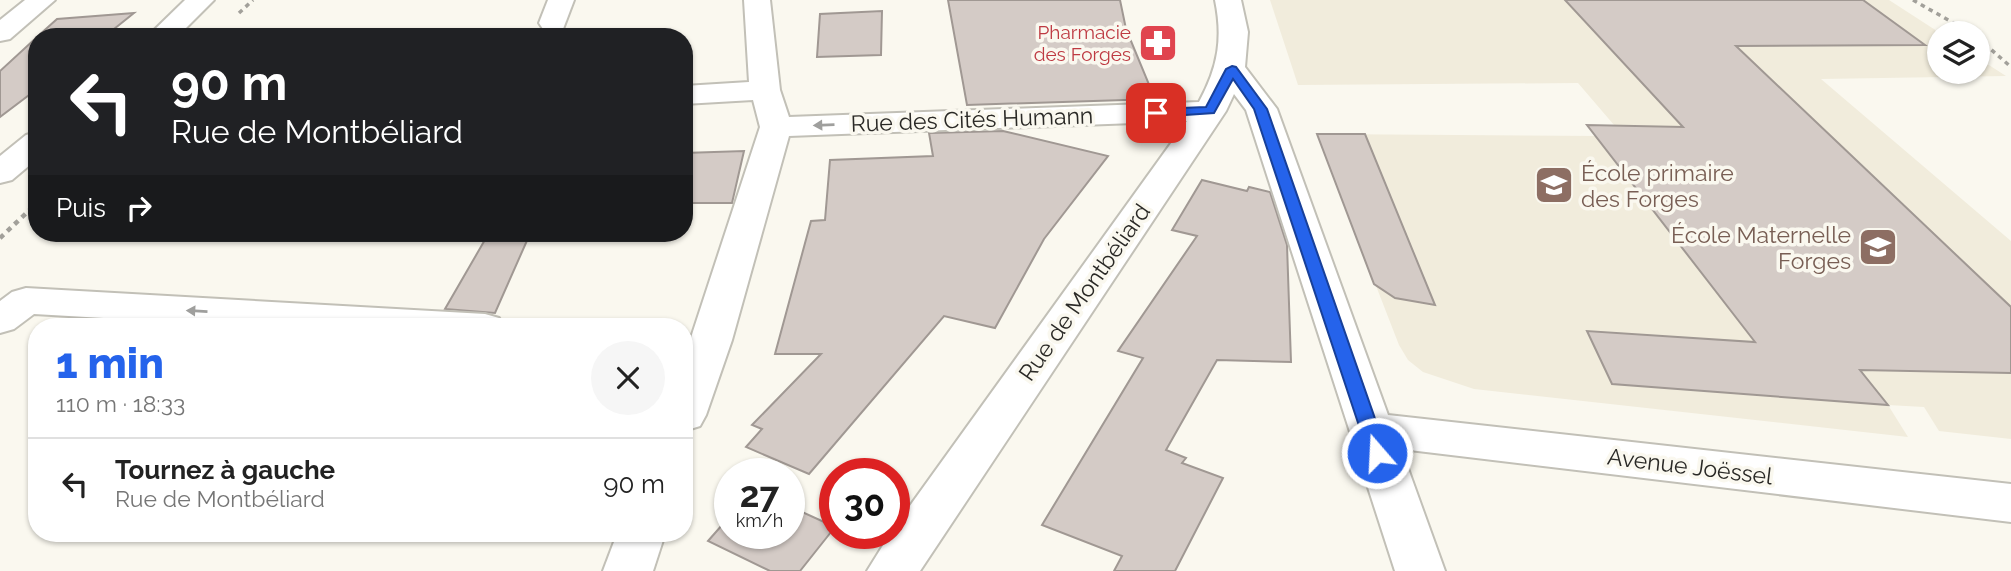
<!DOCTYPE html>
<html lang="fr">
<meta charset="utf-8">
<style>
body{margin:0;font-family:Raleway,sans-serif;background:#f6f6f6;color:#222;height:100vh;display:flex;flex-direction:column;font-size:26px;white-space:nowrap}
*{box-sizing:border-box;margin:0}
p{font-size:23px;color:#767676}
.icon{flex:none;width:38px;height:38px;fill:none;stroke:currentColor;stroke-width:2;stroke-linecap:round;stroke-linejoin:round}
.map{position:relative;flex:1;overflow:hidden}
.drawer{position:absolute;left:28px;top:318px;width:665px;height:224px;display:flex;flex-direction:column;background:#fff;border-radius:28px;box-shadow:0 2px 5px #0004}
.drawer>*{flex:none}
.hud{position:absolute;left:28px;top:28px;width:665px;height:214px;border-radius:28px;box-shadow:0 2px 5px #0004;background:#202124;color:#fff;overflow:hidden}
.fabs{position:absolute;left:1927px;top:21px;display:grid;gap:14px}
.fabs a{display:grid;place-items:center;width:63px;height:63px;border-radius:50%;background:#fff;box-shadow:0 2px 5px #0004;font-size:35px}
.speed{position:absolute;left:714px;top:458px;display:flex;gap:14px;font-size:35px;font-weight:700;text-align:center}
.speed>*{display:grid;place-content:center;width:91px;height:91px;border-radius:50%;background:#fff;box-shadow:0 2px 5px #0004;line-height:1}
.speed small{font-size:18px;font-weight:400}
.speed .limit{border:10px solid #d22;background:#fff;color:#111}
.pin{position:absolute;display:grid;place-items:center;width:60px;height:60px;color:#fff;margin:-30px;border-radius:14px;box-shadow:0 4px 10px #0006}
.me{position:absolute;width:77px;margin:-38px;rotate:341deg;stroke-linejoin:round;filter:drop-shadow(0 0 5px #0008)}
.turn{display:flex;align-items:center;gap:24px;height:147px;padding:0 28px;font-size:32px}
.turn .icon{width:91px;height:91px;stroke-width:2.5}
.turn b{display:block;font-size:49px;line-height:60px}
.then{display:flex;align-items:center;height:66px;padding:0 28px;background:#0003;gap:14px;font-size:26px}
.round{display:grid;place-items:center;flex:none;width:74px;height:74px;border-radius:37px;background:#f6f6f6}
.summary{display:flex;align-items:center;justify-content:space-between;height:119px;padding:0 28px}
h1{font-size:42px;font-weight:800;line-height:52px;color:#2563eb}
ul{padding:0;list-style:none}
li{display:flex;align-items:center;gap:21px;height:91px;padding:0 28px;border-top:2px solid #e0e0e0}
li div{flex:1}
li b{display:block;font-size:26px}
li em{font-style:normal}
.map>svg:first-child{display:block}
.built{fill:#f1ecdc}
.building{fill:#d4cbc6;stroke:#a09893;stroke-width:2}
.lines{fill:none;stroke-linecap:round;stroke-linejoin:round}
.minor-casing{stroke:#c2c0b7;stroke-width:4}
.path-far1{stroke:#a2a09a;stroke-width:3.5;stroke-dasharray:4.5 4.5;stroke-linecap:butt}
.path{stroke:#a2a09a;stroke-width:4.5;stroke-dasharray:5 5;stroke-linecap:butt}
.minor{fill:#fff;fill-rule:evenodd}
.oneway{fill:#9f9f9d}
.route{fill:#2563eb;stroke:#184099;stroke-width:2}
.labels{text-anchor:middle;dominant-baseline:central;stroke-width:7;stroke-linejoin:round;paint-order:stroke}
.far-health-label{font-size:19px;fill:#be3a42;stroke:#faf8ef;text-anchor:end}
.street-label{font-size:23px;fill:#2a2926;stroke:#faf8ef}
.education-label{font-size:23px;fill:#785e54;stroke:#faf8ef;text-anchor:start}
</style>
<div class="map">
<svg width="2011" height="571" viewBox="0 0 2011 571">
<rect width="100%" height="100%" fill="#faf8ef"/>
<polygon class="built" points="1270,0 1889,0 1940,33 1939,72 1978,72 1978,58 2006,76 1821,79 2011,241 2011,439 1939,431 1924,407 1888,405 1908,437 1474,389 1423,372 1408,360 1399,345 1317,134 1599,136 1614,125 1578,83 1298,85"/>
<g class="building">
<polygon points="948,0 1120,0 1126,29 1155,99 967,105"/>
<polygon points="1565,0 1863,0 1925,45 1736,46 2011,307 2011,373 1860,370 1888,405 1612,384 1587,331 1755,342 1587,125 1683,127"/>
<polygon points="882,11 881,55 817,57 820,14"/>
<polygon points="134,13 104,37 37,37 57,19"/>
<polygon points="37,37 37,89 0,117 0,71"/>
<polygon points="1003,131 1108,156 1044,239 995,328 944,316 809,474 746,447 762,429 752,425 821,354 775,354 811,221 825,220 830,160 933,156 929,133"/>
<polygon points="1317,134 1365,134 1435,305 1395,298 1374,284"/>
<polygon points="744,151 732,203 684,203 684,153"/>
<polygon points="1202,180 1247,191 1249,187 1270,192 1287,245 1291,362 1217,360 1166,450 1186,458 1182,463 1223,478 1175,571 1114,571 1122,556 1042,525 1143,358 1118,351 1197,236 1172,230"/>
<polygon points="529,236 495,313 445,309 486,238"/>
<polygon points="789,506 835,527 800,571 770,571 708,541 730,516 730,534 789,534"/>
</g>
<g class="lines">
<g class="minor-casing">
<g id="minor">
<polygon points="25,0 55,0 10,39 0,41 0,20"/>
<polygon points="185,0 214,0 177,37 147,37"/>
<polygon points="548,0 574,0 563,29 543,29 539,23"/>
<path d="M 744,0 L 770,0 L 780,90 L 789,117 L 1199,102 C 1218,67 1223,39 1215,0 L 1241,0 L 1248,32 L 1245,67 L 1277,109 L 1388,415 L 2011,484 L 2011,522 L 1401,449 L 1445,571 L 1395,571 L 1246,110 L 1234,94 L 1226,111 L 920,571 L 867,571 L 890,534 L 894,534 L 894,528 L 1187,121 L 789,136 L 732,340 L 706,415 L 700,426 L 684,431 L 684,359 L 760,127 L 753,100 L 684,104 L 684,86 L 749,82 Z"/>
<polygon points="37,132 37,159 12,180 0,183 0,156 26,135"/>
<polygon points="26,288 485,314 499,318 505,327 262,327 34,314 14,329 0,333 0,301 12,292"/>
<polygon points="617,534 665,534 653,571 603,571"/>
</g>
</g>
<g class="path-far1">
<polyline points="1913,0 1971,33"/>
<polyline points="239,13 253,0"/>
<polyline points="1978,38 2011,67"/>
</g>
<polyline class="path" points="0,238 37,203"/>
<use href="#minor" class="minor"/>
</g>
<defs><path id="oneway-solid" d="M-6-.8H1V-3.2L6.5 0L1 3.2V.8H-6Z" transform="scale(1.75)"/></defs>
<g class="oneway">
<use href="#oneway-solid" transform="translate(824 125) rotate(178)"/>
<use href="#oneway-solid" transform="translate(197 311) rotate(-177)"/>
</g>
<polygon class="route" points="1232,66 1236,67 1267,109 1387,453 1384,458 1377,460 1368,453 1254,109 1233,79 1214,113 1156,117 1149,113 1156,109 1206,107 1226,69"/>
<defs>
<g id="pharmacy-square" transform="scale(2.0125)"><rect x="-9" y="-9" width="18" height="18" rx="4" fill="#e0444e" stroke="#faf8ef"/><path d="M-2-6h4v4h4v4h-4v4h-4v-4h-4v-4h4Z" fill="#fff"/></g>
<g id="school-square" transform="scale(2.0125)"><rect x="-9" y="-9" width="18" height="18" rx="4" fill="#8d6e63" stroke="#faf8ef"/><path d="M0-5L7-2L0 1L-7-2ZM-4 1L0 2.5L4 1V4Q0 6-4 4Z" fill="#fff"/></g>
</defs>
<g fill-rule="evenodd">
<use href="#pharmacy-square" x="1158" y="43"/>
<use href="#school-square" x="1554" y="185"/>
<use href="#school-square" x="1878" y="247"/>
</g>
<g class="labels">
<g class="far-health-label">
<text x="1131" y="32">Pharmacie<tspan x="1131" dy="22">des Forges</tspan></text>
</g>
<g class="street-label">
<text transform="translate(972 119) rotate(-2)">Rue des Cités Humann</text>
<text transform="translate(1084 292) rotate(-55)">Rue de Montbéliard</text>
<text transform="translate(1690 466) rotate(7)">Avenue Joëssel</text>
</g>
<g class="education-label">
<text x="1581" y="172">École primaire<tspan x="1581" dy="26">des Forges</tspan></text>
<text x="1851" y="234" text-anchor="end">École Maternelle<tspan x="1851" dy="26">Forges</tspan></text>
</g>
</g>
</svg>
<div class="fabs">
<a><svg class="icon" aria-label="layers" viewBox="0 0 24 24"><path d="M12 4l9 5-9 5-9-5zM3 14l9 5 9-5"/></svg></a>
</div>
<div class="speed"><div>27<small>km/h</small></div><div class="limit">30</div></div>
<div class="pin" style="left:1156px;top:113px;background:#d93025"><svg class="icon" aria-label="arrive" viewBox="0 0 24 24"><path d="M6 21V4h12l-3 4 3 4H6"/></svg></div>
<svg class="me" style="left:1377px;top:453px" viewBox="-20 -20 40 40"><circle r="17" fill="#2563eb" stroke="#fff" stroke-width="3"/><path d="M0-11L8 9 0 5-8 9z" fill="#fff"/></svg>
<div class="hud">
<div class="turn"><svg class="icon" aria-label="left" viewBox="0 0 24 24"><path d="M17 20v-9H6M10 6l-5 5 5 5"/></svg><div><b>90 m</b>Rue de Montbéliard</div></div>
<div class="then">Puis<svg class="icon" aria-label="right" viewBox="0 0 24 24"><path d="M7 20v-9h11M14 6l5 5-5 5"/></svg></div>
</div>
<section class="drawer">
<div class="summary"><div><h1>1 min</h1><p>110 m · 18:33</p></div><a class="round"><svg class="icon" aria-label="close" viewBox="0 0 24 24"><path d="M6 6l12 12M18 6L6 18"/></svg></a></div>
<ul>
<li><svg class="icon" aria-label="left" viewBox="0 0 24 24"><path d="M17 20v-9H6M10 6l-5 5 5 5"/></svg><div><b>Tournez à gauche</b><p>Rue de Montbéliard</p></div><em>90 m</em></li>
</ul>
</section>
</div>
